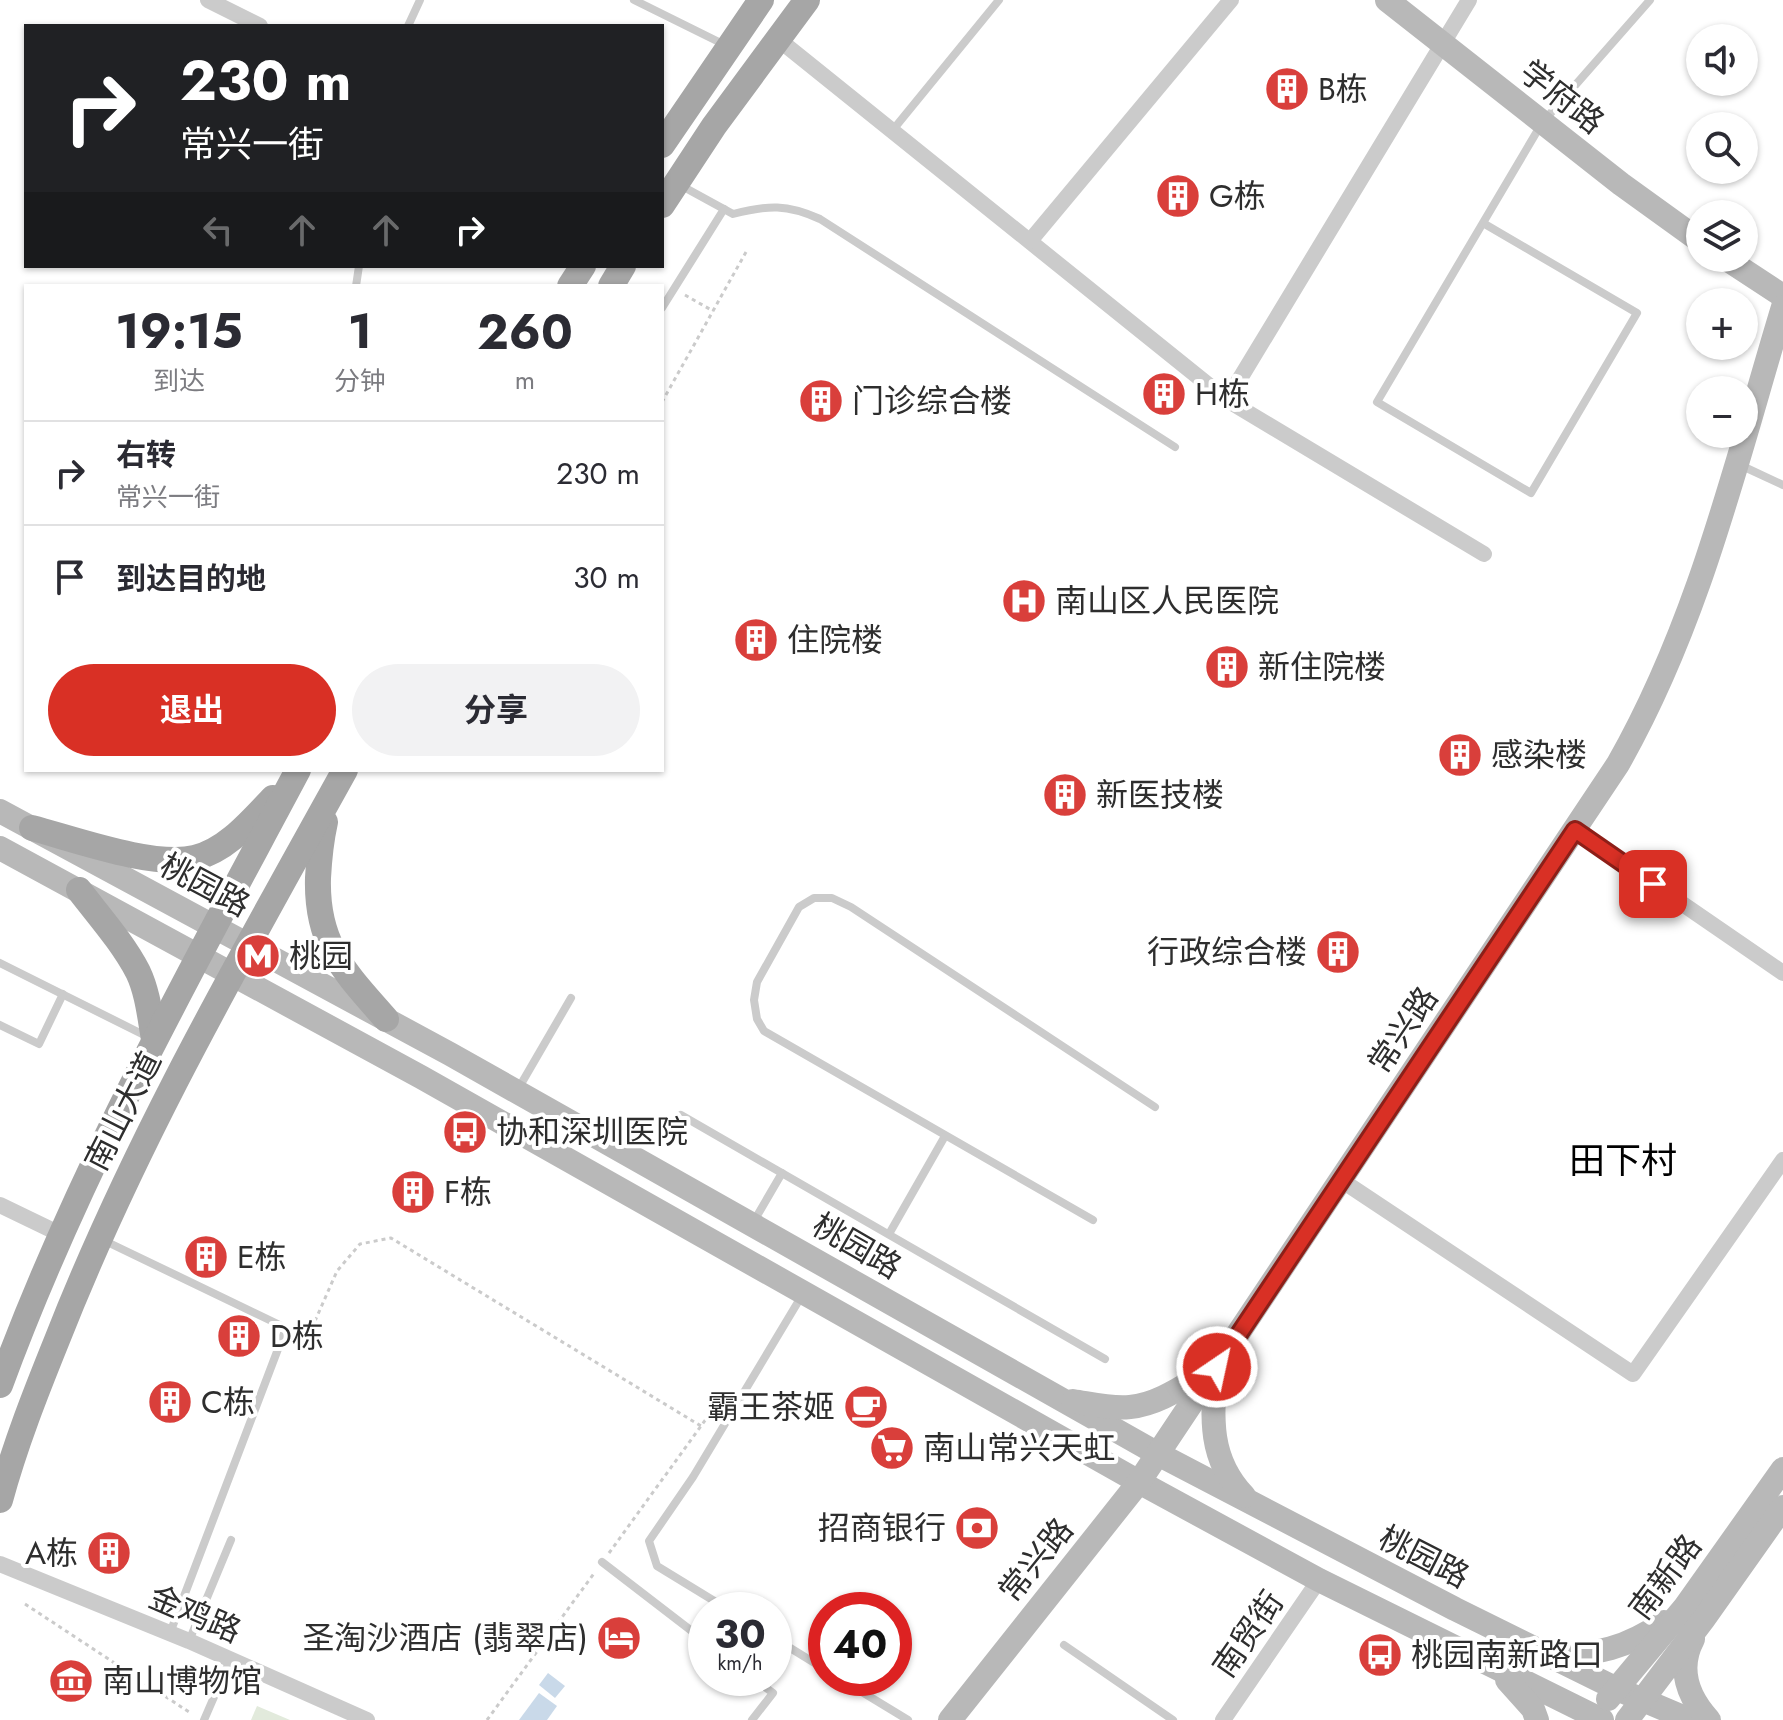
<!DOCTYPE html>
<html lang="zh">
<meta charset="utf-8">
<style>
body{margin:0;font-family:Jost,"Noto Sans SC",sans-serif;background:#f2f2f3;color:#2b2b33;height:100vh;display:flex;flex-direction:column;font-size:30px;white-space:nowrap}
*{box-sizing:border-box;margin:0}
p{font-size:26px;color:#7c7c81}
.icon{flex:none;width:44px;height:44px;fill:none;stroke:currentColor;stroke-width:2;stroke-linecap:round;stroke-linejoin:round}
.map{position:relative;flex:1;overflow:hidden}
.details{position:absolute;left:24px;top:284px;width:640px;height:488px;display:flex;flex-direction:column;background:#fff;border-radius:0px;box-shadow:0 2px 6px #0004}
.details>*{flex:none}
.top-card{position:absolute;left:24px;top:24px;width:640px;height:244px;border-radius:0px;box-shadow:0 2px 6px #0004;background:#202124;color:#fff;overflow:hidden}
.buttons{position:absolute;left:1686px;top:24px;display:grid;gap:16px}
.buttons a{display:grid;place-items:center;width:72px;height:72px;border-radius:50%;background:#fff;box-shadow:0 2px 6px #0004;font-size:40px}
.speed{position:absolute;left:688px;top:1592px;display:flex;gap:16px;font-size:40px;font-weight:700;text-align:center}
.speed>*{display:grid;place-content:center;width:104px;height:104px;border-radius:50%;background:#fff;box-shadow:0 2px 6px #0004;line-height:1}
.speed small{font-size:20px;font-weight:400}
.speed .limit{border:12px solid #d22;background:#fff;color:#111}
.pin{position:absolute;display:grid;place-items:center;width:68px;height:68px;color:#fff;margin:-34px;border-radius:16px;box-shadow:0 4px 12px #0006}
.me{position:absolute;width:88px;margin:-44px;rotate:34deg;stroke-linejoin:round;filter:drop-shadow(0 0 6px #0008)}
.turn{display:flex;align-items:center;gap:28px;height:168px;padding:0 24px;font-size:36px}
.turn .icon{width:104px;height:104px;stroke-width:2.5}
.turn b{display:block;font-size:56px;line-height:68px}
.lanes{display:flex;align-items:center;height:76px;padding:0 24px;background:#0003;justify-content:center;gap:40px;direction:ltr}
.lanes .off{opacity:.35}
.eta{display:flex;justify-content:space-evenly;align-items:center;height:136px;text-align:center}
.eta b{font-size:48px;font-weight:700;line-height:56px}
.primary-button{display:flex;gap:16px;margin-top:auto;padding:16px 24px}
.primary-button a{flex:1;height:92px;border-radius:48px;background:#d93025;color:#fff;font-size:32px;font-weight:700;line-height:92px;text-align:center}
.primary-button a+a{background:#f2f2f3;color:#2b2b33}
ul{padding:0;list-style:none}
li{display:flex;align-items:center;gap:24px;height:104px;padding:0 24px;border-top:2px solid #e1e1e2}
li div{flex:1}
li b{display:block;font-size:30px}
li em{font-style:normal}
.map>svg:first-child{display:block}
.green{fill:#e2eadc}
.water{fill:#c9d9e9}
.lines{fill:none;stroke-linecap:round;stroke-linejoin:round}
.path{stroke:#cbcbcb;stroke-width:3;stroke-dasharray:4 4;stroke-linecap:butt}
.lane{stroke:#cbcbcb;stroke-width:8}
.street{stroke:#cbcbcb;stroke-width:16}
.secondary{stroke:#b8b8b8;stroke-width:24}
.primary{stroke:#a6a6a6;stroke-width:26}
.route-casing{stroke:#8d1f18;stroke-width:20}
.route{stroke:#d93025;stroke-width:14}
.labels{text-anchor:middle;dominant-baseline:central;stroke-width:8;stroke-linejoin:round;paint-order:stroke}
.poi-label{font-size:32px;fill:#2e2e2e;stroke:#fff;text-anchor:start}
.street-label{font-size:32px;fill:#2e2e2e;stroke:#fff}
.quarter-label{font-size:36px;fill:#000;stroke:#fff}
</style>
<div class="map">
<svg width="1783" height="1720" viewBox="0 0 1783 1720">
<rect width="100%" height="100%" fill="#fff"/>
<polygon class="green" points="257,1706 290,1720 251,1720"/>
<g class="water">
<polygon points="548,1673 565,1686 555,1698 539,1685"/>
<polygon points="539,1693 557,1706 547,1720 519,1720"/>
</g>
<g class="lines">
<g class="path">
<polyline points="685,295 713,311"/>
<polyline points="662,402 746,252"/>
<polyline points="315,1321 337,1271 360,1244 391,1238 701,1426"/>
<polyline points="609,1553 709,1415 714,1418"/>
<polyline points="25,1604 192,1714"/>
<polyline points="487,1720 595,1572"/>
</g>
<g class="lane">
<polyline points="634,0 727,46"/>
<polyline points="408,26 420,0"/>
<polyline points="892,131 999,0"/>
<path d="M 680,185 L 733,214 C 768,205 787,204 820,219 L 1175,447"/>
<polyline points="1483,223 1637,313 1531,493 1377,402 1542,123 1650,0"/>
<polyline points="356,286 359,266"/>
<polyline points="662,308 724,209"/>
<polyline points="1740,465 1783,485"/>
<polyline points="0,963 146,1036"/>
<polyline points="0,1025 39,1044 63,994"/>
<polyline points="517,1091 571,998"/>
<polyline points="681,1115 1105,1359"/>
<polyline points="1093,1220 764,1031 757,1019 754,1000 757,982 799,907 814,898 832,898 851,907 1155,1107"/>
<polyline points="754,1221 782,1173"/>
<polyline points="889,1234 945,1136"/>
<polyline points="103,1240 286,1328 170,1633"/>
<polyline points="602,1562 706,1642"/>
<polyline points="729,1610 657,1566 649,1541 693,1477 801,1297"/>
<polyline points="774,1638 826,1670"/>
<polyline points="189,1641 231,1540"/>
<polyline points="1064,1645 1173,1720"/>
<polyline points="839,1678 908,1720"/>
<polyline points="204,1720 230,1660"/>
<polyline points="752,1720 773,1693 753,1678"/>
</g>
<g class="street">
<polyline points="208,0 260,26"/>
<polyline points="778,39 1227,400 1484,554"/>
<polyline points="1030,241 1231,0"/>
<polyline points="1227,400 1469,0"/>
<polyline points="1575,830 1783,973"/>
<polyline points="1341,1180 1633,1374 1783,1160"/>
<polyline points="0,1205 60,1234"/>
<polyline points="0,1564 189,1641 367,1720"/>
<polyline points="1223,1720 1319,1580"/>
</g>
<g class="secondary">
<polyline points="1387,0 1621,184 1700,241"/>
<polyline points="1725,258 1783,296"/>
<polyline points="0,811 450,1054 1158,1454 1455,1609 1617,1689 1690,1720"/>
<polyline points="0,848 421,1077 1139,1482 1319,1580 1602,1720"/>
<path d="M 1216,1369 C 1212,1417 1208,1458 1244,1496"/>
<path d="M 1073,1401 C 1092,1404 1112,1409 1130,1407 C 1160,1404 1186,1384 1211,1370"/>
<path d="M 1693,1639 C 1677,1669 1688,1697 1709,1720"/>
<path d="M 1552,1652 C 1595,1657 1628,1647 1664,1622"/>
<polyline points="1507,1680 1533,1709 1537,1720"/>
<polyline points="1608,1699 1685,1607 1783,1469"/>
<path d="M 950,1720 L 1139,1482 L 1618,764 C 1699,622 1736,462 1783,307"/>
<polyline points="1627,1720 1703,1620 1783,1507"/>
</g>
<g class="primary">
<polyline points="662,145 761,0"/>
<polyline points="662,205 714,126 807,0"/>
<polyline points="570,286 583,266"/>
<polyline points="611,286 623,266"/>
<path d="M 325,822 C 321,840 319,859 318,878 C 316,945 345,972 386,1019"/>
<path d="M 32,828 C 74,839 154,868 195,858 C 227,850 251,821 273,798"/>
<path d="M 79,890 C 99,916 123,943 138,972 C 148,993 150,1017 154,1039"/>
<path d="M 0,1385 C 79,1170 191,971 298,770"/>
<path d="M 0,1500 C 15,1445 36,1392 57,1340 C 135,1141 242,956 345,770"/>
</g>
</g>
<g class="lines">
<g class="route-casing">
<polyline id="route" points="1217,1367 1575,830 1653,884"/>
</g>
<use href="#route" class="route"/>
</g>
<defs>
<g id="building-disc" transform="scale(2.3)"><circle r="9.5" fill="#d93f3b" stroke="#fff"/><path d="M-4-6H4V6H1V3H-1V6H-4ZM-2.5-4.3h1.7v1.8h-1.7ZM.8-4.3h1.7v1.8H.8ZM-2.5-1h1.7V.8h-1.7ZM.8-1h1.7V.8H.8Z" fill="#fff"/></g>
<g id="hospital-disc" transform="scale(2.3)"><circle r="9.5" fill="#d93f3b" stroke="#fff"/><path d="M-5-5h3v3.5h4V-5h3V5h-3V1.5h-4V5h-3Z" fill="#fff"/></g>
<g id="metro-disc" transform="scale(2.3)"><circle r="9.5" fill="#d93f3b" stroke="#fff"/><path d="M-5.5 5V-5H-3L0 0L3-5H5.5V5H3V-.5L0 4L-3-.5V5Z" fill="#fff"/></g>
<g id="bus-disc" transform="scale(2.3)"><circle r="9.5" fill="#d93f3b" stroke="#fff"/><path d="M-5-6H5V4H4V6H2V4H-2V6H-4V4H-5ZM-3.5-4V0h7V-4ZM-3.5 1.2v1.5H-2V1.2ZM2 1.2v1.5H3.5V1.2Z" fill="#fff"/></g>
<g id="cafe-disc" transform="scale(2.3)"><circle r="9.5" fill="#d93f3b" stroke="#fff"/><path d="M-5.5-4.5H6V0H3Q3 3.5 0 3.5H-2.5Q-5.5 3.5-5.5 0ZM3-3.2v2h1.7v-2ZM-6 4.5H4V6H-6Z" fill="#fff"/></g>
<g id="supermarket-disc" transform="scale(2.3)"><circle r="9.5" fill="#d93f3b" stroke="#fff"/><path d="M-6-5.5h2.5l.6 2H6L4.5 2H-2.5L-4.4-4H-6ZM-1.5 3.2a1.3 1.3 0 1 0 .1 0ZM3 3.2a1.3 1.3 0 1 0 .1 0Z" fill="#fff"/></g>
<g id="bank-disc" transform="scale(2.3)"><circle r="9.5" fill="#d93f3b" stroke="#fff"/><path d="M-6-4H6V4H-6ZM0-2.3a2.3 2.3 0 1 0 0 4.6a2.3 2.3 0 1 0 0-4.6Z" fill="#fff"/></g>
<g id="hotel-disc" transform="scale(2.3)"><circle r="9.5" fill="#d93f3b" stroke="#fff"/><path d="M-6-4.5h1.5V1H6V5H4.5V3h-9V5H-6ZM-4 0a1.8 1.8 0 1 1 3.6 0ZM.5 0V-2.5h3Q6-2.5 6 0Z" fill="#fff"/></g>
<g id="museum-disc" transform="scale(2.3)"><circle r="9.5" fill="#d93f3b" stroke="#fff"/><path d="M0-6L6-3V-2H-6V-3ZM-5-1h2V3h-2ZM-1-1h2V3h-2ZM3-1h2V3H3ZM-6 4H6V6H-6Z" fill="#fff"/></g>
</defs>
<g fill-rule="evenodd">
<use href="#building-disc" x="1287" y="89"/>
<use href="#building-disc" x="1178" y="196"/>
<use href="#building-disc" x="1164" y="394"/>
<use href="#building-disc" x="821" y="401"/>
<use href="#hospital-disc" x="1024" y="601"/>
<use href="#building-disc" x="756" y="640"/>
<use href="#building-disc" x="1227" y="667"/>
<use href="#building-disc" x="1460" y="755"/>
<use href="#building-disc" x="1065" y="795"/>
<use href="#building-disc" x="1338" y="952"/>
<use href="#metro-disc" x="258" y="956"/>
<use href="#bus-disc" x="465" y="1132"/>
<use href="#building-disc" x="413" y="1192"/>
<use href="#building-disc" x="206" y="1257"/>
<use href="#building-disc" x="239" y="1336"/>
<use href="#building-disc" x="170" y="1402"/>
<use href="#cafe-disc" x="866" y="1407"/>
<use href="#supermarket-disc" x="892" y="1448"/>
<use href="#bank-disc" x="977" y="1528"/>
<use href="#building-disc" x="109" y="1553"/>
<use href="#hotel-disc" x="619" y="1638"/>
<use href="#bus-disc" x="1380" y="1655"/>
<use href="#museum-disc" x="71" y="1681"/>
</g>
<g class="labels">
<g class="poi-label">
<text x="1318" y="89">B栋</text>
<text x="1209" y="196">G栋</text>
<text x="1195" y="394">H栋</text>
<text x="852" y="401">门诊综合楼</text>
<text x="1055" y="601">南山区人民医院</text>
<text x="787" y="640">住院楼</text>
<text x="1258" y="667">新住院楼</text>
<text x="1491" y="755">感染楼</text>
<text x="1096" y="795">新医技楼</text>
<text x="1307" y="952" text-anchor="end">行政综合楼</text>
<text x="289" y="956">桃园</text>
<text x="496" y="1132">协和深圳医院</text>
<text x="444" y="1192">F栋</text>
<text x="237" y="1257">E栋</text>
<text x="270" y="1336">D栋</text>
<text x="201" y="1402">C栋</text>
<text x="835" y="1407" text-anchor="end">霸王茶姬</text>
<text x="923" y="1448">南山常兴天虹</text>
<text x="946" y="1528" text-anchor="end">招商银行</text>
<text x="78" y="1553" text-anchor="end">A栋</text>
<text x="588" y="1638" text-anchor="end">圣淘沙酒店 (翡翠店)</text>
<text x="1411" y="1655">桃园南新路口</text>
<text x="102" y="1681">南山博物馆</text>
</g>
<g class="street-label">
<text transform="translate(1562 97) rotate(38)">学府路</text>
<text transform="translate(205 885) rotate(28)">桃园路</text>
<text transform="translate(1403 1030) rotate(-56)">常兴路</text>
<text transform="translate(123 1111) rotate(-63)">南山大道</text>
<text transform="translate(857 1246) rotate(30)">桃园路</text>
<text transform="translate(1424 1557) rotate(27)">桃园路</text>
<text transform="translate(1036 1560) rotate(-51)">常兴路</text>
<text transform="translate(1665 1577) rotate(-53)">南新路</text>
<text transform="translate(195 1614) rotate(23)">金鸡路</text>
<text transform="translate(1248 1634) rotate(-55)">南贸街</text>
</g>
<g class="quarter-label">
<text x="1623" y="1160">田下村</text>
</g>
</g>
</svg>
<div class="buttons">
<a><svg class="icon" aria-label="sound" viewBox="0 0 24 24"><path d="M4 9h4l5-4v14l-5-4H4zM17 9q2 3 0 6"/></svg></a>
<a><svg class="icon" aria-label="search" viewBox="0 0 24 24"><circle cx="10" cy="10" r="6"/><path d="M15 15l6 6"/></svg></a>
<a><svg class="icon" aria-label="layers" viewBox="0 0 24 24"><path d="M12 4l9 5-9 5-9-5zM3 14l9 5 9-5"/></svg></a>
<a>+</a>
<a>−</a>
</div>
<div class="speed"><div>30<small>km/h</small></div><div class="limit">40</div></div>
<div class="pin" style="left:1653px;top:884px;background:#d93025"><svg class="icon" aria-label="arrive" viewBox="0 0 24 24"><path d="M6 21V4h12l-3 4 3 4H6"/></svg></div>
<svg class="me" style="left:1217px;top:1367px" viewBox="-20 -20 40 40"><circle r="17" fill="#d93025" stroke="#fff" stroke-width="3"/><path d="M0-11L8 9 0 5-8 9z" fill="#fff"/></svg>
<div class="top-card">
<div class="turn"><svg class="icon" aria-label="right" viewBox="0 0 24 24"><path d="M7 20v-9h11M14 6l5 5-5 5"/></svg><div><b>230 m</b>常兴一街</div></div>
<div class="lanes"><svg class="icon off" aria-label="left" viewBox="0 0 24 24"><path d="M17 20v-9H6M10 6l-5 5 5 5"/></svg><svg class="icon off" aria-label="ahead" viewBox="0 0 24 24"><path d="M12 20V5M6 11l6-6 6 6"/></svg><svg class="icon off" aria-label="ahead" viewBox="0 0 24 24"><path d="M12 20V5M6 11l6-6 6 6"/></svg><svg class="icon" aria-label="right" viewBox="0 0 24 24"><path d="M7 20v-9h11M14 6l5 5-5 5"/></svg></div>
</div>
<section class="details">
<div class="eta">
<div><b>19:15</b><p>到达</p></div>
<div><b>1</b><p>分钟</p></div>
<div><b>260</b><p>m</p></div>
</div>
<ul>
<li><svg class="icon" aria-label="right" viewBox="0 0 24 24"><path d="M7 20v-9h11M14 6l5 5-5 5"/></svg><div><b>右转</b><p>常兴一街</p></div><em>230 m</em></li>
<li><svg class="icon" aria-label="arrive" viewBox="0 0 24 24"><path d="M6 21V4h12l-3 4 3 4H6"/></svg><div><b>到达目的地</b></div><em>30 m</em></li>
</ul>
<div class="primary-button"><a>退出</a><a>分享</a></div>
</section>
</div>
